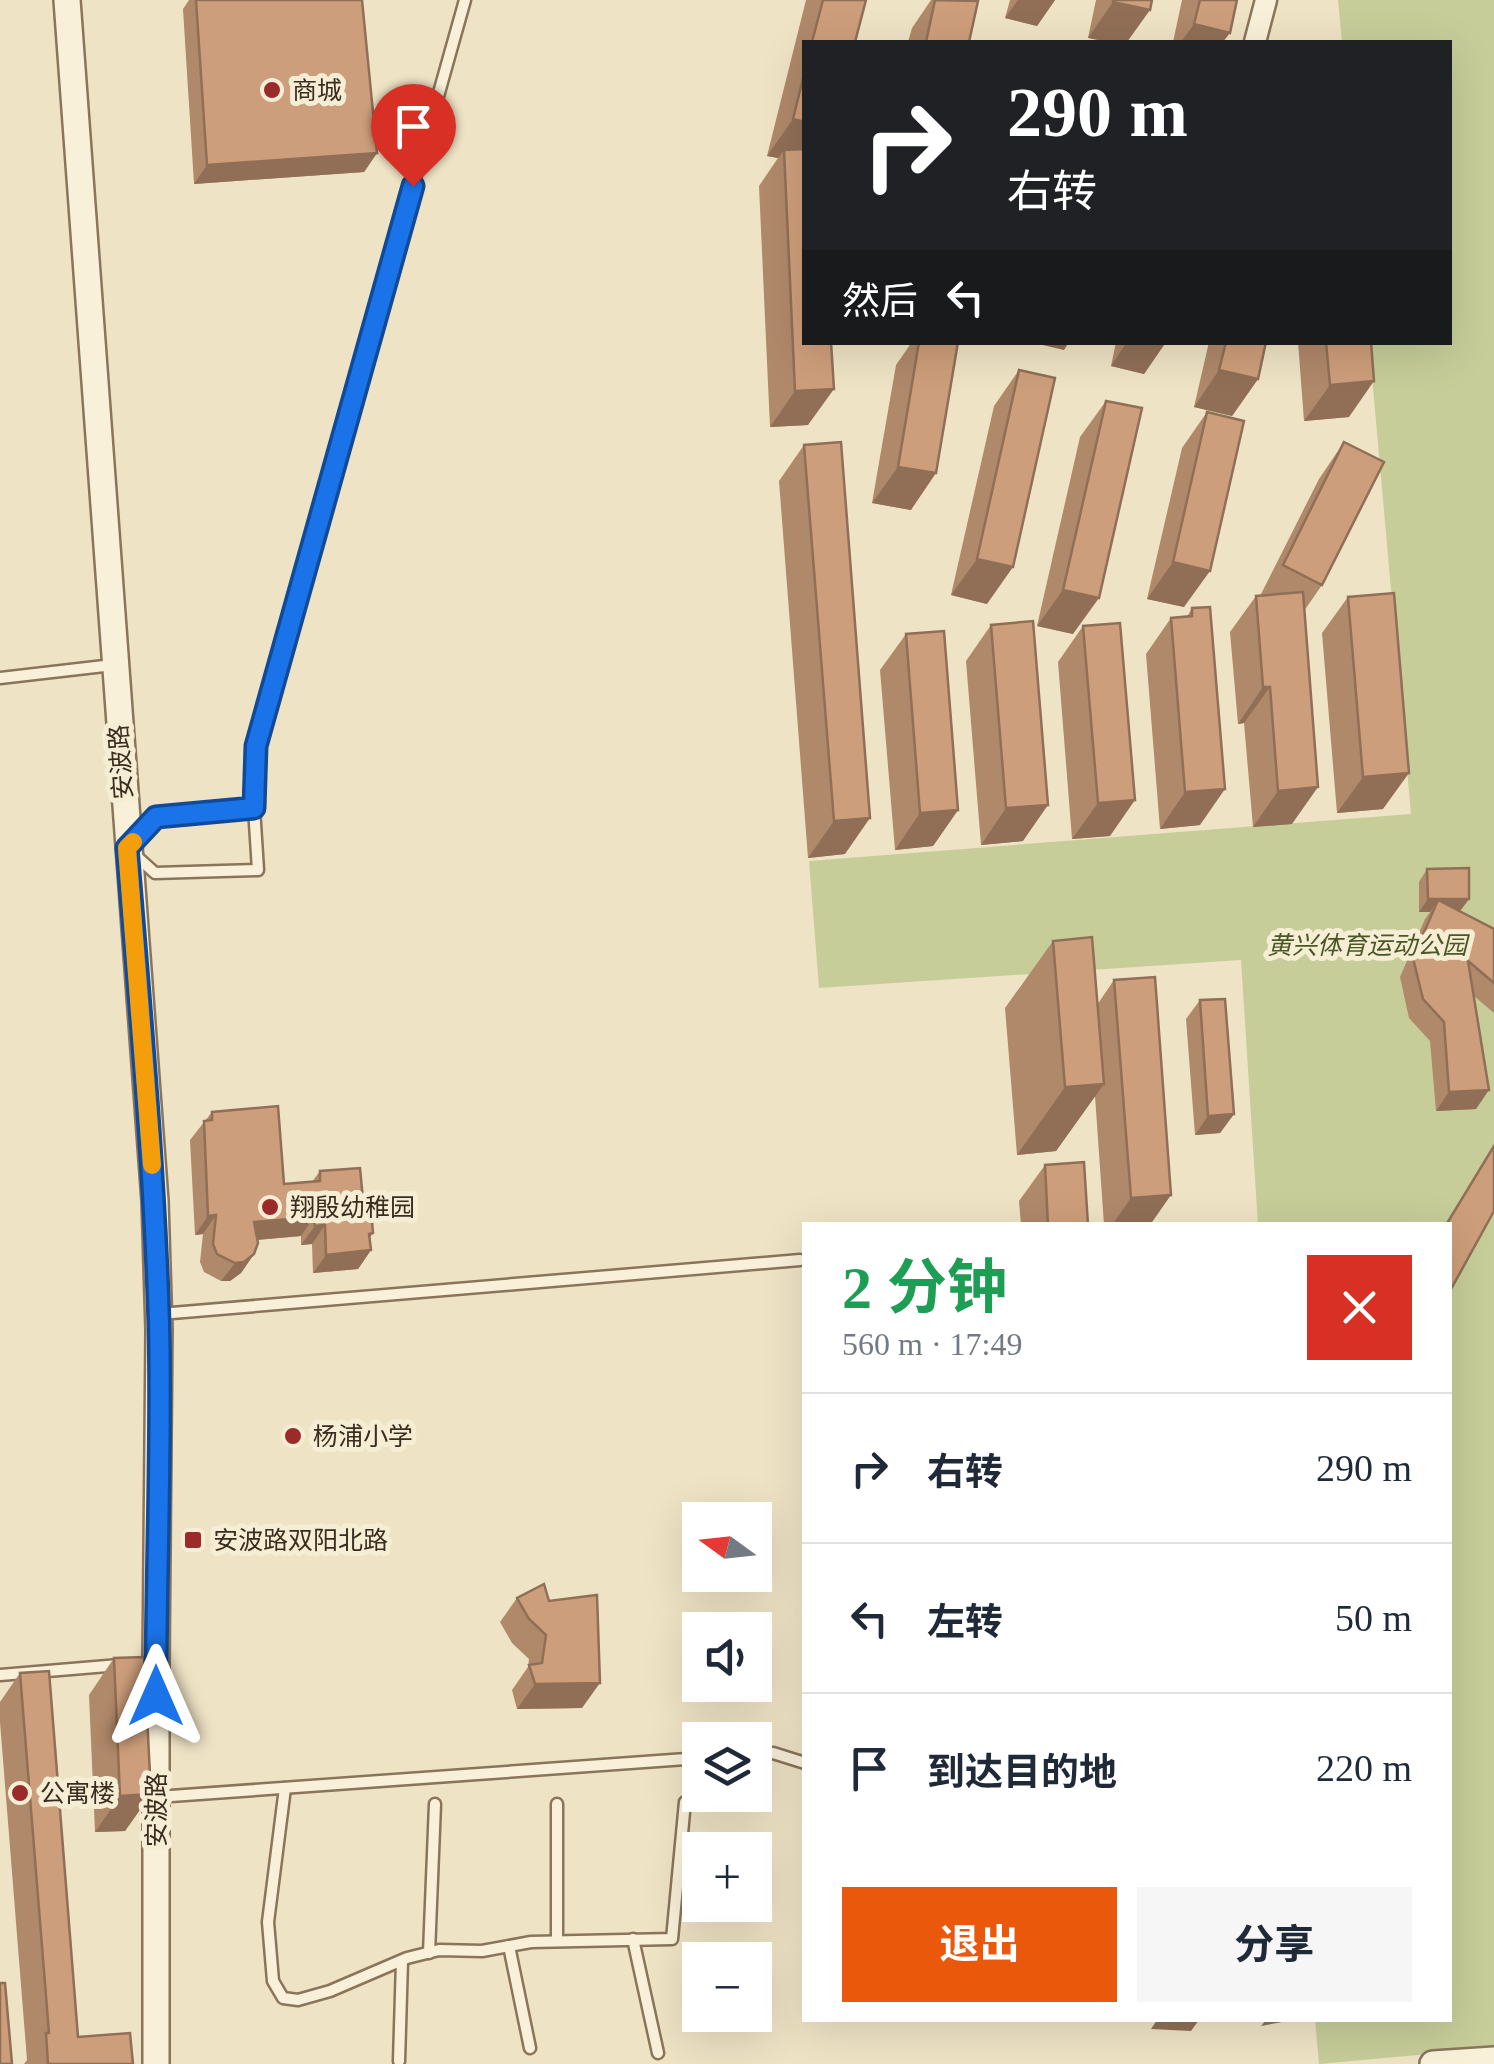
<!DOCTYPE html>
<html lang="zh">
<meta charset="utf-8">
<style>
body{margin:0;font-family:"Times New Roman","Noto Sans SC",serif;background:#f6f6f7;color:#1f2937;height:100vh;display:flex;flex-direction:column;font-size:38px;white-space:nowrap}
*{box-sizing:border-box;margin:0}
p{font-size:32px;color:#747a83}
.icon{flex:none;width:55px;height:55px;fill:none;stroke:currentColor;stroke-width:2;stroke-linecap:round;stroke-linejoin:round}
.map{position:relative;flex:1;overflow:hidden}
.details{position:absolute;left:802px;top:1222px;width:650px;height:800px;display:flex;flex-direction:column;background:#fff;border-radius:0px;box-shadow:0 10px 40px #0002}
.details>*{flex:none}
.banner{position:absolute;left:802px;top:40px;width:650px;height:305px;border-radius:0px;box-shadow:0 10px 40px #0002;background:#202124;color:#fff;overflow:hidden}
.needle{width:65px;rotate:285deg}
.fabs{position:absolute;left:682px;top:1502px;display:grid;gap:20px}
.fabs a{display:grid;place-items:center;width:90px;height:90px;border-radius:0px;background:#fff;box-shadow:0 10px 40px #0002;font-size:50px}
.pin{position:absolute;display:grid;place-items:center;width:85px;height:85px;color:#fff;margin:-102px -42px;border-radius:50% 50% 50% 0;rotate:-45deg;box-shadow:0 0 10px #0007}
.pin .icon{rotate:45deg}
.me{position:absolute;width:110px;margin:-55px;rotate:0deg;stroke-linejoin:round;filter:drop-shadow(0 0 8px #0008)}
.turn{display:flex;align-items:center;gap:35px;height:210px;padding:0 40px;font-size:45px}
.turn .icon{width:130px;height:130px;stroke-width:2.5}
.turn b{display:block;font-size:70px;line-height:85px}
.then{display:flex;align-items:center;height:95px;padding:0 40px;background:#0003;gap:20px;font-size:38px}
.round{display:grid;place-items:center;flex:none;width:105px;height:105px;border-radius:0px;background:#f6f6f7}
.head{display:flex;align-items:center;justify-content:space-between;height:170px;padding:0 40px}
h1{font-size:60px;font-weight:700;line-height:75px;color:#1e9e55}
.action{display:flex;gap:20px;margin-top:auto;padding:20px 40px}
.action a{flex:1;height:115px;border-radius:0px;background:#ea580c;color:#fff;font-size:40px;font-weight:700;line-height:115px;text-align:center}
.action a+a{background:#f6f6f7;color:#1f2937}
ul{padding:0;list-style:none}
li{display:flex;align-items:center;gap:30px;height:150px;padding:0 40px;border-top:2px solid #e0e1e3}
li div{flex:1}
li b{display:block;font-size:38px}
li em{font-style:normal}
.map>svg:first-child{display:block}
.green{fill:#c6cd99}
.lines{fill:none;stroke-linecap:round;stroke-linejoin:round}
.service-casing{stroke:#8a755b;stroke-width:15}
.minor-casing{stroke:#8a755b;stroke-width:25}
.tertiary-casing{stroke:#8a755b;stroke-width:30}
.service{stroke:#f9f0d9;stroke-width:10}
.minor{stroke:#f9f0d9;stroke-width:20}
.tertiary{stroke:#f9f0d9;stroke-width:25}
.wall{fill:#b0886a}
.shaded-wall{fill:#906f56}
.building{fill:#cd9e7b;stroke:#906f56;stroke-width:2.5}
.route-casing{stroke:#114b97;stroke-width:25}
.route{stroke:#1a73e8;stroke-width:18}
.slow{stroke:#f59e0b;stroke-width:18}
.poi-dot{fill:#9a2b2a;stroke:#f6edd5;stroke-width:4}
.labels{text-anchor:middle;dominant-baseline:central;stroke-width:10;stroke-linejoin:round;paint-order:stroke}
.poi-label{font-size:25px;fill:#3a2c1f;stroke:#f6edd5;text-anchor:start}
.street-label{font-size:25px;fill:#3a2c1f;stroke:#f6edd5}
.park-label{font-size:25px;font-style:italic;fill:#4a5725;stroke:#f6edd5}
</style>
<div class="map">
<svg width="1494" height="2064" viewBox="0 0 1494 2064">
<rect width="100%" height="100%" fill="#efe3c5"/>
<polygon class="green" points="1338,0 1494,0 1494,2048 1319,2064 1315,2020 1450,2020 1450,1225 1258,1225 1241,960 819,988 809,861 1411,814 1369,343 1450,342 1450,42 1342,42"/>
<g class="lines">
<g class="service-casing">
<g id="service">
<polyline points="0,678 113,665"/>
<polyline points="132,843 157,817 254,808"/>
<polyline points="135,855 155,873 258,870 254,808 256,746 465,0"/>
<polyline points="160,1314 800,1260"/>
<polyline points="0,1675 119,1665"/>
<polyline points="755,1754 773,1753 805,1763"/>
<polyline points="285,1788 268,1922 273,1981 283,1998 298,2000 330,1991 407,1958 439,1950 482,1951 531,1942 672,1939 685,1802"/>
<polyline points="157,1797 700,1758"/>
<polyline points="633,1939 658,2053"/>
<polyline points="557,1941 557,1804"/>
<polyline points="509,1946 530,2048"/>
<polyline points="429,1953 435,1804"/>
<polyline points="399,2061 402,1961"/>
</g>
</g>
<g class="minor-casing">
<polyline id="minor" points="1255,42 1266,0"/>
</g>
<g class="tertiary-casing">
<g id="tertiary">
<polyline points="67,0 155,1201 159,1330 156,1662 156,2064"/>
<polyline points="1433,2064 1494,2060"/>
</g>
</g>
<use href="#service" class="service"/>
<use href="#minor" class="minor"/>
<use href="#tertiary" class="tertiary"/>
</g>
<g class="wall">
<polygon points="189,0 362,0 377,153 364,172 194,184 183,9"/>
<polygon points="806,0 866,0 855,42 805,42 805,342 808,425 770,427 759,186 778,158 767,156"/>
<polygon points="931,0 974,0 969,42 908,42 912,28"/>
<polygon points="1010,0 1055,0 1037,26 1005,18"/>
<polygon points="1096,0 1152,0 1088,38"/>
<polygon points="1182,0 1237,0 1223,42 1173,42"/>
<polygon points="912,342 958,342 911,510 872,503 896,365"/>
<polygon points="1116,342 1166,342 1144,374 1111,366"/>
<polygon points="1209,342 1266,342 1258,379 1232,416 1194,407"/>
<polygon points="1298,342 1371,342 1349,417 1304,421"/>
<polygon points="1019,370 987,604 951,595 994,406"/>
<polygon points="1106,401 1073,634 1037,626 1080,437"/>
<polygon points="1207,412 1184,607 1147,599 1182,448"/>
<polygon points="1344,442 1322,585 1304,611 1292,824 1253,827 1244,723 1238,724 1230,632 1256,596 1260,596 1319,479"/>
<polygon points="804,445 845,854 808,858 779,481"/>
<polygon points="1348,597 1383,809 1337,813 1322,633"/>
<polygon points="1192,608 1200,825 1160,829 1146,654 1171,618 1187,617"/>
<polygon points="991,625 1023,841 981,845 966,661"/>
<polygon points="1083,626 1110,836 1072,839 1058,662"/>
<polygon points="906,634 958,810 933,846 895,850 880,670"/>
<polygon points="1427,869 1469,899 1460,911 1494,929 1494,1013 1474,996 1476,1109 1436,1111 1430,1041 1409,1018 1400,977 1425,919 1430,912 1419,912 1419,882"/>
<polygon points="1053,941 1097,1005 1114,980 1150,1225 1104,1225 1095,1096 1056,1151 1017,1155 1005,1008"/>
<polygon points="1200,1000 1234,1114 1220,1133 1195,1135 1186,1019"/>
<polygon points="212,1112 284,1184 312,1182 320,1171 364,1210 373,1233 369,1238 371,1250 358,1269 313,1273 312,1244 301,1245 301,1236 258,1240 254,1254 241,1273 230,1281 221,1281 204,1272 200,1262 203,1234 195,1235 190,1140"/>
<polygon points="1045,1165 1088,1225 1021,1225 1019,1201"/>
<polygon points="517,1598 549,1601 582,1708 517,1709 512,1690 528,1667 529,1659 512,1643 500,1622"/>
<polygon points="114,1658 151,1794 125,1831 95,1832 89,1695"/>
<polygon points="20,1673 78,2037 133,2064 24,2064 27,2060 0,1722 0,1702"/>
</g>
<g class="shaded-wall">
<polygon points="1018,0 1055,0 1037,26 1005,18"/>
<polygon points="1113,2 1150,10 1127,42 1107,42 1088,38"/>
<polygon points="1194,24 1230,33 1223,42 1181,42"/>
<polygon points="793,119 805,122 805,165 784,150 778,158 767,156"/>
<polygon points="377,153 364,172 194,184 207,165"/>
<polygon points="1030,342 1069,342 1064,350"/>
<polygon points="1127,342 1166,342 1144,374 1111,366"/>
<polygon points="1219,370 1258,379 1232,416 1194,407"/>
<polygon points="1374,381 1349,417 1304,421 1330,385"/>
<polygon points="834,389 808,425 770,427 795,391"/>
<polygon points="898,467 936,473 911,510 872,503"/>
<polygon points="977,559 1013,567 987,604 951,595"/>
<polygon points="1173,562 1210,571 1184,607 1147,599"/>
<polygon points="1063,590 1099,598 1073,634 1037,626"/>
<polygon points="1263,687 1270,687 1244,723 1238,724"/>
<polygon points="1409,773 1383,809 1337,813 1363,777"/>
<polygon points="1318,787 1292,824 1253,827 1278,791"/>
<polygon points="1225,789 1200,825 1160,829 1185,792"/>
<polygon points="1135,800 1110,836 1072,839 1098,803"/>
<polygon points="1048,805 1023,841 981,845 1006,808"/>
<polygon points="958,810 933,846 895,850 920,813"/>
<polygon points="870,818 845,854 808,858 834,821"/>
<polygon points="1428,899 1469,899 1460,911 1438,900 1430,912 1419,912"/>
<polygon points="1104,1084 1056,1151 1017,1155 1065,1087"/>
<polygon points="1489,1090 1476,1109 1436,1111 1449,1092"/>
<polygon points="1234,1114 1220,1133 1195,1135 1208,1116"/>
<polygon points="1171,1195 1150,1225 1112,1225 1131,1198"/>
<polygon points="216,1215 203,1234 195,1235 208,1216"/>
<polygon points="314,1217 301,1236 241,1241 254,1222"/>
<polygon points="325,1225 312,1244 301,1245 315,1226"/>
<polygon points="373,1233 360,1251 371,1250 358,1269 313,1273 326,1255"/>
<polygon points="254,1254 241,1273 230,1281 221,1281 235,1263"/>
<polygon points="600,1683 582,1708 517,1709 535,1684"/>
<polygon points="151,1794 125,1831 95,1832 120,1796"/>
<polygon points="1157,2020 1199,2020 1191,2031 1151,2029"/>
<polygon points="1266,2020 1293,2020 1261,2026"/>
</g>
<g class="building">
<polygon points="196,0 362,0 377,153 207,165"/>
<polygon points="823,0 866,0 855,42 812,42"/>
<polygon points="935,0 978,1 969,42 926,42"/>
<polygon points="1113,0 1152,0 1150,10 1113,2"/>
<polygon points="1200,0 1237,0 1230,33 1194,24"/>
<polygon points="805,70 805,122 793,119"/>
<polygon points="805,149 805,342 831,342 834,389 795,391 784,150"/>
<polygon points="919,342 958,342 936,473 898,467"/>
<polygon points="1226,342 1266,342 1258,379 1219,370"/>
<polygon points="1326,342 1371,342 1374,381 1330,385"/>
<polygon points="1019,370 1055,378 1013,567 977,559"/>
<polygon points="1106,401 1142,408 1099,598 1063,590"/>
<polygon points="1207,412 1244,421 1210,571 1173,562"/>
<polygon points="841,442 870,818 834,821 804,445"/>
<polygon points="1344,442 1384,462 1322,585 1283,565"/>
<polygon points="1303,592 1318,787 1278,791 1270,687 1263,687 1256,596"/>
<polygon points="1394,593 1409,773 1363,777 1348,597"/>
<polygon points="1210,607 1225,789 1185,792 1171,618 1192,616 1192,608"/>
<polygon points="1033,621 1048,805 1006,808 991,625"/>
<polygon points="1120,623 1135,800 1098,803 1083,626"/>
<polygon points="944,631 958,810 920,813 906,634"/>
<polygon points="1469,868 1469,899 1428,899 1427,869"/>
<polygon points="1438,900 1494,929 1494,983 1468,961 1489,1090 1449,1092 1444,1022 1423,999 1413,958"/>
<polygon points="1092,937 1104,1084 1065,1087 1053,941"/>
<polygon points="1155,977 1171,1195 1131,1198 1114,980"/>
<polygon points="1225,999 1234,1114 1208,1116 1200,1000"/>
<polygon points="278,1106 284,1184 320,1181 320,1171 360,1168 364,1210 371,1209 373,1233 369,1234 371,1250 326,1255 325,1225 315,1226 314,1217 254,1222 258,1243 254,1254 244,1262 235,1263 217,1254 213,1244 216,1215 208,1216 204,1121 212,1120 212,1112"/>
<polygon points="1494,1146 1494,1211 1450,1291 1450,1225 1446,1225"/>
<polygon points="1084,1162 1088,1225 1048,1225 1045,1165"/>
<polygon points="544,1584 549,1601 597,1595 600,1683 535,1684 529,1665 542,1663 546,1635 529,1619 517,1598"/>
<polygon points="144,1657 151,1794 120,1796 114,1658"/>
<polygon points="49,1671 78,2037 130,2033 133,2064 48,2064 46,2033 49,2033 20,1673"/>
<polygon points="0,1983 5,1983 12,2064 0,2064"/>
</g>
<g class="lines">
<g class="route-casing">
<path id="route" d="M 156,1696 C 156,1572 162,1448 159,1324 C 154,1165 140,1006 127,848 L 156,817 L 254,808 L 256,746 L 413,186"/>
</g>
<use href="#route" class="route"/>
<polyline class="slow" points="133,842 127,848 152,1165"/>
</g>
<g class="poi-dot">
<circle cx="272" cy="90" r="10"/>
<circle cx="270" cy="1207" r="10"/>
<circle cx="293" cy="1436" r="10"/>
<rect x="183" y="1530" width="20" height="20" rx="5"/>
<circle cx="20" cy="1793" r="10"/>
</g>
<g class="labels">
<g class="poi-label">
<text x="292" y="90">商城</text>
<text x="290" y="1207">翔殷幼稚园</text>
<text x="313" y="1436">杨浦小学</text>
<text x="213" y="1540">安波路双阳北路</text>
<text x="40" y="1793">公寓楼</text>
</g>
<g class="street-label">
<text transform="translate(121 762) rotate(-94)">安波路</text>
<text transform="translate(156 1810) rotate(-90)">安波路</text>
</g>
<g class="park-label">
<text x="1367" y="945">黄兴体育运动公园</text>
</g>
</g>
</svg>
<div class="fabs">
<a><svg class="needle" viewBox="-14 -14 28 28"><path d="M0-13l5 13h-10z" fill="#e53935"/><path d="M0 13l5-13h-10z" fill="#747a83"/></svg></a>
<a><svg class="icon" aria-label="sound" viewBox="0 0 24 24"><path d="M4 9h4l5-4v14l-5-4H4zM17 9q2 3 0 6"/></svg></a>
<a><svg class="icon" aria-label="layers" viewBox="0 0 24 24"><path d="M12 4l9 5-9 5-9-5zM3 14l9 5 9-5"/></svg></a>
<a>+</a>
<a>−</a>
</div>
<div class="pin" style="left:413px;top:186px;background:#d93025"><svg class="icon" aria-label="arrive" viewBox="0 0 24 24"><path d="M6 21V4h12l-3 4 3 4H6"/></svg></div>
<svg class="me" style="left:156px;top:1696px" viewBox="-20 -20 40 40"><path d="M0-17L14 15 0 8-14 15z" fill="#1a73e8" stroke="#fff" stroke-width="4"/></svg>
<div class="banner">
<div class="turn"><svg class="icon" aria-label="right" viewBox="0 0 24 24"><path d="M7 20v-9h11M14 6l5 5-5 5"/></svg><div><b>290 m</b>右转</div></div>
<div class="then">然后<svg class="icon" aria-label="left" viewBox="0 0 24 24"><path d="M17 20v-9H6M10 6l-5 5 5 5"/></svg></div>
</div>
<section class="details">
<div class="head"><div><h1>2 分钟</h1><p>560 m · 17:49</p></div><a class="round" style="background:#d93025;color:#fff"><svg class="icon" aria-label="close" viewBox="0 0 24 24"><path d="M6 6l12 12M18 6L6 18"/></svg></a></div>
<ul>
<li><svg class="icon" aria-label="right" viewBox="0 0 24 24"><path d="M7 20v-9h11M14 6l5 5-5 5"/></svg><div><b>右转</b></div><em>290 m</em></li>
<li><svg class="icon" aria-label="left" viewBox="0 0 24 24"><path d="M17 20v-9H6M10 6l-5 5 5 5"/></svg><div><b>左转</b></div><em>50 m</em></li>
<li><svg class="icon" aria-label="arrive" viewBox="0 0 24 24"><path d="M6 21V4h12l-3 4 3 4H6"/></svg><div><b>到达目的地</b></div><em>220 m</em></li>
</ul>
<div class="action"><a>退出</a><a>分享</a></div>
</section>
</div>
